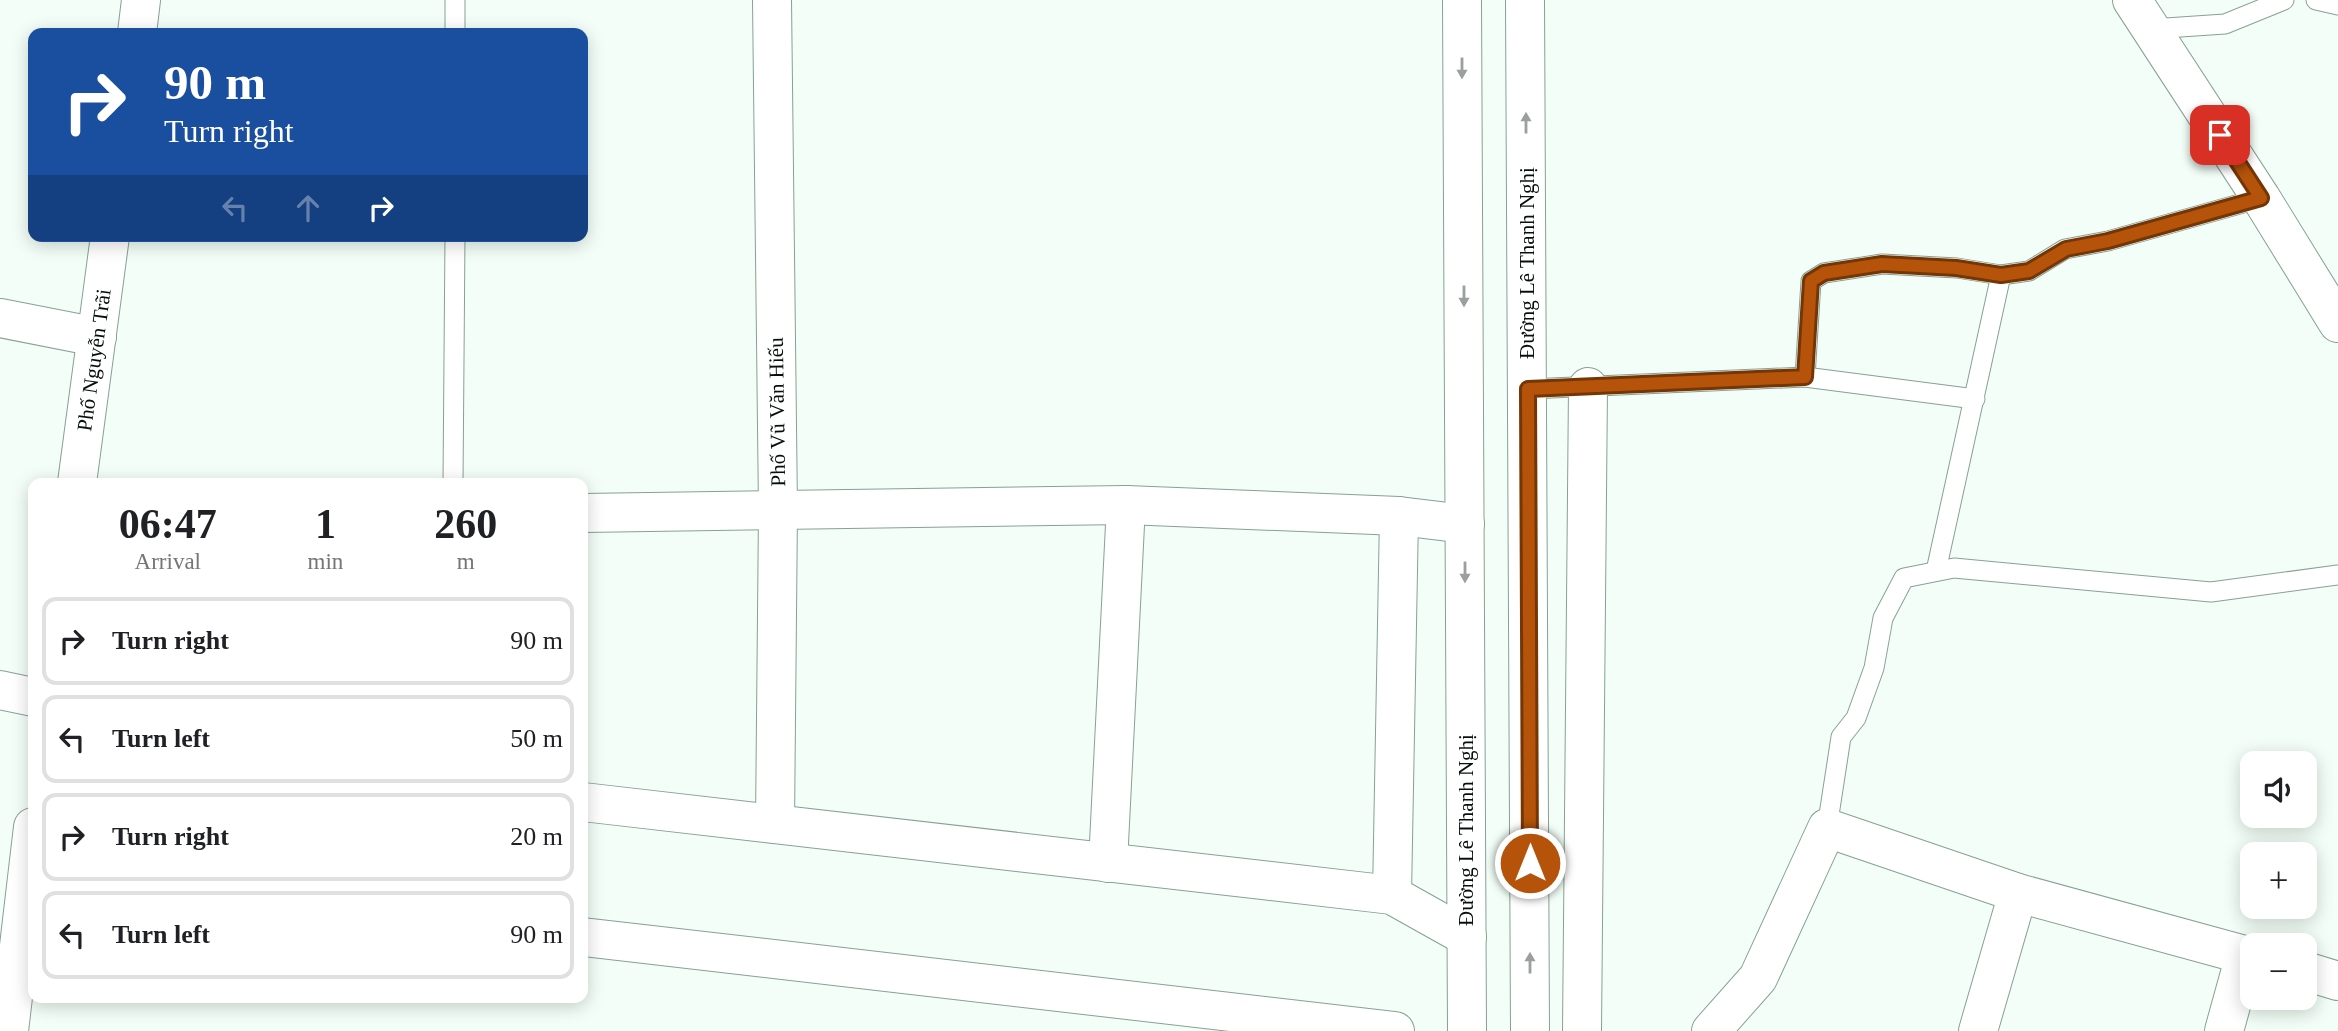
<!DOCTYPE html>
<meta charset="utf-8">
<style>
body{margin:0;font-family:"Times New Roman",serif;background:#f6f6f6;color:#202124;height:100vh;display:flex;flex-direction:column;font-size:26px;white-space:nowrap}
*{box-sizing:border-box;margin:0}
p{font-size:23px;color:#757577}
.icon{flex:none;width:38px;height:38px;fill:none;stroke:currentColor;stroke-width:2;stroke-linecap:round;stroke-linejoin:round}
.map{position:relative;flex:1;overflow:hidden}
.details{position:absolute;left:28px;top:478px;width:560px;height:525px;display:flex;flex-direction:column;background:#fff;border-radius:14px;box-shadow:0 4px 18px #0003}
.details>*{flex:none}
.guide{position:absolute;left:28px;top:28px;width:560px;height:214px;border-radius:14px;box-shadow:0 4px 18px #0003;background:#1a4fa0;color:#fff;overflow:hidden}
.tools{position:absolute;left:2240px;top:751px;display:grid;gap:14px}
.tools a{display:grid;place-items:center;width:77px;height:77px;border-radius:14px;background:#fff;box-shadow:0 4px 18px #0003;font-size:35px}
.pin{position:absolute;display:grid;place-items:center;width:60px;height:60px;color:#fff;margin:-30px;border-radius:14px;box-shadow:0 4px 10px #0006}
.me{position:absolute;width:77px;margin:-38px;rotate:0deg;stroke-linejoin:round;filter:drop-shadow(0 0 5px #0008)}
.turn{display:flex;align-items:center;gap:24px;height:147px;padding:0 21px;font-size:32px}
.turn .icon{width:91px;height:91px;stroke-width:2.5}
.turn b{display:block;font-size:49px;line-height:60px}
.lanes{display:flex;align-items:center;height:66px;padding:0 21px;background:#0003;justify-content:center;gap:35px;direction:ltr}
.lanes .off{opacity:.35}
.eta{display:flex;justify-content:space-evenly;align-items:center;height:119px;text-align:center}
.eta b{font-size:42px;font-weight:700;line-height:49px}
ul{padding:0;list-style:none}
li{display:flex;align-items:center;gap:21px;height:88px;margin:0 14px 10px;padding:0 7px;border:4px solid #e0e0e0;border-radius:14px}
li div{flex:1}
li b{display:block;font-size:26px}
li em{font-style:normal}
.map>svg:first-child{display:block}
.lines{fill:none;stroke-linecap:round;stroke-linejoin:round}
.lane-casing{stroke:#86a293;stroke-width:21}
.street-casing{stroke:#86a293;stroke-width:40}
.highway-casing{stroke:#86a293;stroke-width:40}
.lane{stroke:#fff;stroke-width:19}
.street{stroke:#fff;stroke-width:38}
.highway{stroke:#fff;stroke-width:38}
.oneway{fill:#9b9f9d}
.route-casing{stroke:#753606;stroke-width:18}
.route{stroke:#b45309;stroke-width:12}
.labels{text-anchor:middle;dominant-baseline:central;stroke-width:7;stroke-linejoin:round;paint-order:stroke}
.street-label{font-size:21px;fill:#06100b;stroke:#fff}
</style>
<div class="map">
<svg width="2338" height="1031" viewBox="0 0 2338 1031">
<rect width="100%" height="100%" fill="#f2fef7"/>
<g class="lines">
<g class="lane-casing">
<g id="lane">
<polyline points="455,0 455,33"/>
<polyline points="2316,0 2338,5"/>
<polyline points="2151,29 2225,24 2284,0"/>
<polyline points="1805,377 1811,281 1824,273 1882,264 1957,268 2001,275 2029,271 2065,249 2108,241 2261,198"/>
<polyline points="1528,389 1805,377 1975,399"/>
<polyline points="453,483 455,236"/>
<polyline points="1936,571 2001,275"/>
<polyline points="1827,828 1841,737 1856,718 1874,668 1883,618 1904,578 1954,568 2211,592 2338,575"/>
</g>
</g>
<g class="street-casing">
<g id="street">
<polyline points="772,0 778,510 775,824"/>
<polyline points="2132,0 2261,198 2338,323"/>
<polyline points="137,33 141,0"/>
<polyline points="0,318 97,337"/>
<polyline points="77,483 110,236"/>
<polyline points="583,513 1126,505 1399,516 1465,524"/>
<polyline points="0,690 33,697"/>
<polyline points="583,802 1392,895 1467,937"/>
<polyline points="1108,863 1126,505"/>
<polyline points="1392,895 1399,516"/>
<polyline points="583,937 1395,1031"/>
<polyline points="2305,971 2338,981"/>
<polyline points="9,1031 33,827"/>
<polyline points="1582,1031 1588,387"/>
<polyline points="1711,1031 1758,978 1827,828 2018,893 2252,957"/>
<polyline points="1978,1031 2018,893"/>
<polyline points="2224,1031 2245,955"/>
</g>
</g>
<g class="highway-casing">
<g id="highway">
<polyline points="1462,0 1467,1031"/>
<polyline points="1525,0 1530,1031"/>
</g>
</g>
<use href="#lane" class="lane"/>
<use href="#street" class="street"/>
<use href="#highway" class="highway"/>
</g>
<defs><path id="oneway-solid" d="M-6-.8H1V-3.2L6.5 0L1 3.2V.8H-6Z" transform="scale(1.75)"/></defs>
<g class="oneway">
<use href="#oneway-solid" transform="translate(1462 68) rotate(90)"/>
<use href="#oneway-solid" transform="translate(1526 123) rotate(-90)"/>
<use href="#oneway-solid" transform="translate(1464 296) rotate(90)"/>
<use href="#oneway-solid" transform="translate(1465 572) rotate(90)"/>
<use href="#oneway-solid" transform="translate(1530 963) rotate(-90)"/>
</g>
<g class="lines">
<g class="route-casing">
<polyline id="route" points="1530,863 1528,389 1805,377 1811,281 1824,273 1882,264 1956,268 2001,275 2029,271 2066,249 2108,241 2261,198 2220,135"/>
</g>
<use href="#route" class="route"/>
</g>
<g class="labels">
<g class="street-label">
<text transform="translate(1527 263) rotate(-90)">Đường Lê Thanh Nghị</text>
<text transform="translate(94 360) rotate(-82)">Phố Nguyễn Trãi</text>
<text transform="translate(777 412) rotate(-91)">Phố Vũ Văn Hiếu</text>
<text transform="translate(1466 830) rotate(-90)">Đường Lê Thanh Nghị</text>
</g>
</g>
</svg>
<div class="tools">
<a><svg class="icon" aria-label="sound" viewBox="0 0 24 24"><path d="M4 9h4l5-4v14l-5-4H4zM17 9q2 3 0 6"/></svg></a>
<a>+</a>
<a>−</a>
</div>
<div class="pin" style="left:2220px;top:135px;background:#d93025"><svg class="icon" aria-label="arrive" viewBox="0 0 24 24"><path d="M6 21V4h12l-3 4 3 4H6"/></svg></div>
<svg class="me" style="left:1530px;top:863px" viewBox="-20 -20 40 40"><circle r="17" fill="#b45309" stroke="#fff" stroke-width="3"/><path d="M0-11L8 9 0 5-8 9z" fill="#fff"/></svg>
<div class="guide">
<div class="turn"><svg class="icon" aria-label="right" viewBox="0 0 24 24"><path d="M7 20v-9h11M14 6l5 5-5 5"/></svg><div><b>90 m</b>Turn right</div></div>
<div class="lanes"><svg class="icon off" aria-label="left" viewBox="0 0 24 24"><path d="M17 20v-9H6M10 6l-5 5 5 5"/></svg><svg class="icon off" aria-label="ahead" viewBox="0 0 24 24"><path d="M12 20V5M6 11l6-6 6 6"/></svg><svg class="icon" aria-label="right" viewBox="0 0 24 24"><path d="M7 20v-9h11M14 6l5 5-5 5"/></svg></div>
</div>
<section class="details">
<div class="eta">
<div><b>06:47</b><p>Arrival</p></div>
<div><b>1</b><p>min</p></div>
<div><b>260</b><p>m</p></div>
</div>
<ul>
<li><svg class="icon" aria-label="right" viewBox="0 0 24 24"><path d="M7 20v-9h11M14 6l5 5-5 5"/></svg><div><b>Turn right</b></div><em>90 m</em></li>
<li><svg class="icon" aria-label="left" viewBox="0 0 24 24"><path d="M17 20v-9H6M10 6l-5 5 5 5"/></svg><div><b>Turn left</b></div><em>50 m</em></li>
<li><svg class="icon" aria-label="right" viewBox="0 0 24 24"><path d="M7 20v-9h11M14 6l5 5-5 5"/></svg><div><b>Turn right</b></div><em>20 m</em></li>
<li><svg class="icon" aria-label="left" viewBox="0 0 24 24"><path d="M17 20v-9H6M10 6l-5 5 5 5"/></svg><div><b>Turn left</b></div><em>90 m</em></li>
</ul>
</section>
</div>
